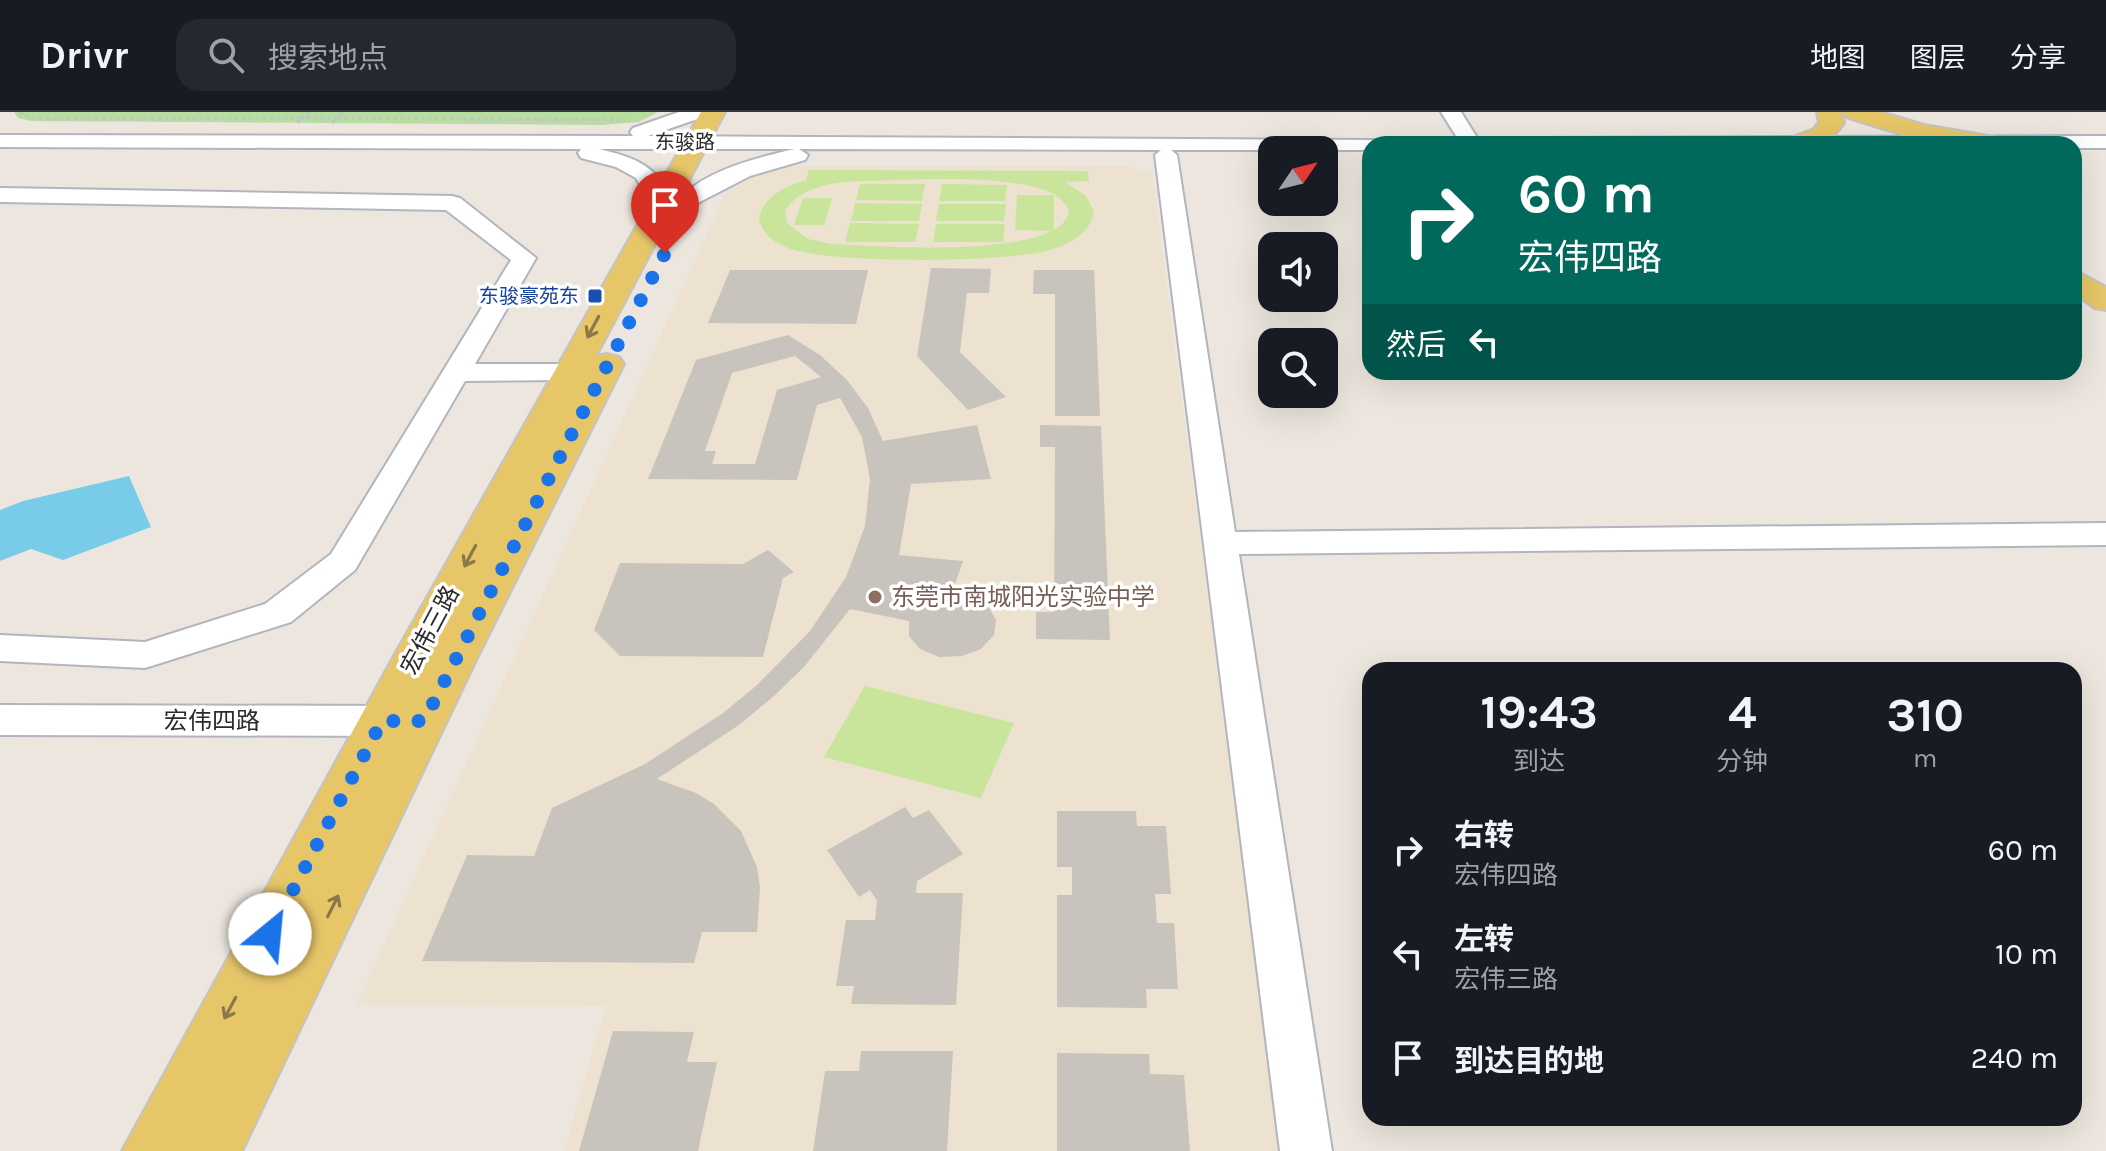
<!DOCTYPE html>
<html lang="zh">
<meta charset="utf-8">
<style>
body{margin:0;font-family:Karla,"Noto Sans SC",sans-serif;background:#242831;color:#f1f3f6;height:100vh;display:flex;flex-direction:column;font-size:30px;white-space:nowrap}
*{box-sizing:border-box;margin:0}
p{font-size:26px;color:#9ea1a6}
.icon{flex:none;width:44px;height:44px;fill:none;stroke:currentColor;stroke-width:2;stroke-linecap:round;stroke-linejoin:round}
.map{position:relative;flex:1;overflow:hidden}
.sheet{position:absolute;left:1362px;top:550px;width:720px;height:464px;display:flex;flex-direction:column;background:#171b24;border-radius:24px;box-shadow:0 8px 32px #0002}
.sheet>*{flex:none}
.top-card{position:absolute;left:1362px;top:24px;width:720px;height:244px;border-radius:24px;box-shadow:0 8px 32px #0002;background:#00695c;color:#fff;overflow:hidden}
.needle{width:52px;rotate:55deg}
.buttons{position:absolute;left:1258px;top:24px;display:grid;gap:16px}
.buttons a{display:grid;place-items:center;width:80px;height:80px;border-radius:16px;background:#171b24;box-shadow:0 8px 32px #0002;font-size:40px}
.pin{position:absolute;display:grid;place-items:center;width:68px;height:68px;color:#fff;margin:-82px -34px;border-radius:50% 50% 50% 0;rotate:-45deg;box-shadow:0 0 8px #0007}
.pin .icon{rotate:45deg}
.me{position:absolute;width:88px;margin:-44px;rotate:28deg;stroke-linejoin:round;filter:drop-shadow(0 0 6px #0008)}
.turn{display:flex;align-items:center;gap:28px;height:168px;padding:0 24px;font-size:36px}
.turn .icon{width:104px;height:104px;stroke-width:2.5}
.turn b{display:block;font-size:56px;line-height:68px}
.then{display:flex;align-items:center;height:76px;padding:0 24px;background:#0003;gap:16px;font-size:30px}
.eta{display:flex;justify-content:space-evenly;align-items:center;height:136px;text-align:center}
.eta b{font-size:48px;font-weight:700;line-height:56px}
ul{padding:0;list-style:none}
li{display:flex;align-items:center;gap:24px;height:104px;padding:0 24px}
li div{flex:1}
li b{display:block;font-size:30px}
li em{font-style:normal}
header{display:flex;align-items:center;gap:48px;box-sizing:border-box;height:112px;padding:0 40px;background:#171b24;border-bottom:2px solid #363941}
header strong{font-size:38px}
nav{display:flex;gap:44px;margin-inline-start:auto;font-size:28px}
.search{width:560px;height:72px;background:#242831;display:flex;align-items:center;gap:20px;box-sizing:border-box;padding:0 28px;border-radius:24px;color:#9ea1a6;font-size:30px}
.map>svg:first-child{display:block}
.education{fill:#ece2cf}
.green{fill:#b6df9f}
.pitch{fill:#c8e59b;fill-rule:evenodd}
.water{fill:#79cce7}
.building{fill:#c8c4bd;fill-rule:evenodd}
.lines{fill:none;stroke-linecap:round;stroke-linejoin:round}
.minor-casing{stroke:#b2b5be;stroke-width:4}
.major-casing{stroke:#c4c4c4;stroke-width:4}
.path{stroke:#c4c4c4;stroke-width:3;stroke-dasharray:4 3;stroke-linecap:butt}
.minor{fill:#fff;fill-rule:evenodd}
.major{fill:#e7c668;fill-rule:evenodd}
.oneway{stroke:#89784a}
.route{stroke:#1a73e8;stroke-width:14;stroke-dasharray:0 25.2}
.transit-dot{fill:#1a4fb4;stroke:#fff;stroke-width:3}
.education-dot{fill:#8d6e63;stroke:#fff;stroke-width:3}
.labels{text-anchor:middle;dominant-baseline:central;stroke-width:7;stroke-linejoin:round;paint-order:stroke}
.far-street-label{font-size:20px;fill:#2b2b2b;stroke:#fff}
.far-transit-label{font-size:20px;fill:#164399;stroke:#fff;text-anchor:end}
.education-label{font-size:24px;fill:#785e54;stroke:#fff;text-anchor:start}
.street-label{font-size:24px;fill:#2b2b2b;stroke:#fff}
</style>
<header>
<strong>Drivr</strong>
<div class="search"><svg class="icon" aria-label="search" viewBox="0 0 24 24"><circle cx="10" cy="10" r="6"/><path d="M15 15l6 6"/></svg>搜索地点</div>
<nav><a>地图</a><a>图层</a><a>分享</a></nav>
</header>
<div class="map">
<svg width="2106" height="1039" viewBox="0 0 2106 1039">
<rect width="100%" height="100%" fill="#ece6de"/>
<polygon class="education" points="782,54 1128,54 1152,61 1280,1039 564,1039 606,894 357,892 727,78"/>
<polygon class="green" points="14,0 658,0 639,10 603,13 31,9 18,6"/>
<g class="pitch">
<path d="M 809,58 L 1088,59 L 1089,69 L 1065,70 L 1086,84 L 1094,100 C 1090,122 1069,132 1050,138 C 1009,151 828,152 788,136 C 774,130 763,123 759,107 C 763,85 785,74 806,68 ZM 864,69 C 902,69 1059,55 1069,100 C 1060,148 873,134 832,132 L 808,127 L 787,111 L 785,99 C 801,73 837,70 864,69 Z"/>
<polygon points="860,72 925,72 922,89 856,88"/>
<polygon points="942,72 1007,73 1005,89 939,89"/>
<polygon points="1017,83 1054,83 1054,119 1015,118"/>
<polygon points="803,86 832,86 824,113 794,113"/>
<polygon points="855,91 922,92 919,109 851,109"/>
<polygon points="939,92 1006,92 1004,109 936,109"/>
<polygon points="850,111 919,112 915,130 845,130"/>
<polygon points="936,112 1005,112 1003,130 933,130"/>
<polygon points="865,574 1014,611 981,686 824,645"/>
</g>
<polygon class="water" points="129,364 151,415 63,448 31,437 0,449 0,398 23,389"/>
<g class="building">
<polygon points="931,156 991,157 989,181 967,181 960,240 1006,285 968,298 917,244"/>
<polygon points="730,158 868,158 856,212 708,211"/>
<polygon points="1034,158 1094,158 1100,304 1055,304 1055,182 1033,182"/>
<path d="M 788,223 L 820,243 L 847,268 L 868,296 L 883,329 L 977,313 L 991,367 L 911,372 L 899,443 L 963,449 L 951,483 L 972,485 L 988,494 L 996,508 L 994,523 L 981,537 L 962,544 L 939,545 L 920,537 L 909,524 L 909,509 L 850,497 L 804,555 L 774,584 L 739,613 L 657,667 L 696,681 L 714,692 L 741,719 L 757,755 L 760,776 L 757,820 L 702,820 L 694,851 L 422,849 L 467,743 L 534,744 L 552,696 L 645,652 L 723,601 L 756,574 L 810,519 L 846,465 L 865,414 L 870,367 L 862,325 L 840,286 L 817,293 L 797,368 L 648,367 L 696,248 ZM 795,244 L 821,265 L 777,278 L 755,352 L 712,352 L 716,339 L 705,339 L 732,261 Z"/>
<polygon points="1040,313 1101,314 1110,528 1036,527 1036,500 1054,500 1055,335 1040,335"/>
<polygon points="768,438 794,460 783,466 763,545 620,544 594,518 620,451 743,452"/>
<polygon points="905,695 913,706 929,698 963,742 917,769 916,781 963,781 956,893 851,892 854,874 836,874 846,808 875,808 877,789 870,778 859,785 827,738"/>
<polygon points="1057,699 1136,699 1137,714 1166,714 1171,782 1155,782 1157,811 1174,811 1178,877 1146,877 1147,896 1057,895 1057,783 1072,783 1072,755 1057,755"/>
<polygon points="613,919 694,920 687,950 717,950 698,1039 579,1039"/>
<polygon points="861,939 953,939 947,1039 813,1039 825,959 859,959"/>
<polygon points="1057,941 1149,942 1150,962 1184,963 1190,1039 1057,1039"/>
</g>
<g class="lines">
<g class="minor-casing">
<g id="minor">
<path d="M 679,0 L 709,0 L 706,4 L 648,24 L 1377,28 L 1380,32 L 1370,32 L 1370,38 L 1171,38 L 1177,43 L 1235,420 L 2106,411 L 2106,433 L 1239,442 L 1332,1039 L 1280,1039 L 1155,43 L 1161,38 L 799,37 L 808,43 L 805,48 L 750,64 L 692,94 L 681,87 C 701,59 763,44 795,37 L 599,37 C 634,45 661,55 672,91 L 661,98 L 653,96 L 636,66 L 616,55 L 581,46 L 578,41 L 581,37 L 0,35 L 0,23 L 633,24 L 630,20 L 633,16 Z"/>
<polygon points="1441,0 1461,0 1481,32 1461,32"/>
<polygon points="2106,24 2106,36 2074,36 2074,32 1498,32 1508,26"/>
<polygon points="0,76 452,84 460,86 536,146 475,252 569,252 579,254 583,260 579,266 569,268 465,269 355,458 291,510 145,556 0,549 0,523 145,530 265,492 331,442 511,148 446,98 0,90"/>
<polygon points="0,593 407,594 421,599 426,609 421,619 407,624 0,623"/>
</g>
</g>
<g class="major-casing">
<g id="major">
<polygon points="701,0 725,0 596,244 607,242 619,245 624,252 477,546 242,1039 122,1039 395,542"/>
<path d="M 1817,0 L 1841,0 L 1844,11 C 1829,33 1816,32 1791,32 L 1793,25 L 1814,17 L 1819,10 Z"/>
<path d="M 1843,0 L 1881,0 L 1924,13 L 1994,25 L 1998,30 C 1960,45 1885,17 1846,5 Z"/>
<polygon points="2074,158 2106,175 2106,198 2095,196 2074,181"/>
</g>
</g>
<g class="path">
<polyline points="19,0 31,6 54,7 302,6 296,12"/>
<polyline points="310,0 302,6 337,6 344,0"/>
<polyline points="332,11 337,6 625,8"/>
</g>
<use href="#minor" class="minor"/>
<use href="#major" class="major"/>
</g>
<defs><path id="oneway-shaft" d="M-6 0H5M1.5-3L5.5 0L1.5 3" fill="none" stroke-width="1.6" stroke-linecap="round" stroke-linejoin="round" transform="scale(2)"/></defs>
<g class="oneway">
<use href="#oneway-shaft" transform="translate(593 215) rotate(118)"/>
<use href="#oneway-shaft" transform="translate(470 444) rotate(118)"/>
<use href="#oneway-shaft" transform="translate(333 794) rotate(-63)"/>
<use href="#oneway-shaft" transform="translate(230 896) rotate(118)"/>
</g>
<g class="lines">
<polyline class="route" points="270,822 382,609 424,609 665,141"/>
</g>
<rect class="transit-dot" x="587" y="176" width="16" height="16" rx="4"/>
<circle class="education-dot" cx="875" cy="485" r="8"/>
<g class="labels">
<g class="far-street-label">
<text x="685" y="30">东骏路</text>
</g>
<g class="far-transit-label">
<text x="579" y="184">东骏豪苑东</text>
</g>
<g class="education-label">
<text x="891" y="485">东莞市南城阳光实验中学</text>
</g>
<g class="street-label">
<text transform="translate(430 518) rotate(-62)">宏伟三路</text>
<text x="212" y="609">宏伟四路</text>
</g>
</g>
</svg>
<div class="buttons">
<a><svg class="needle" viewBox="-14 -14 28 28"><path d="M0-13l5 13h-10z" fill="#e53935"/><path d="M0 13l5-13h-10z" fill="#9ea1a6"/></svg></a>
<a><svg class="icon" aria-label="sound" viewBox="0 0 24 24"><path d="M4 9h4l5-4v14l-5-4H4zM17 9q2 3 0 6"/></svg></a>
<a><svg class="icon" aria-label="search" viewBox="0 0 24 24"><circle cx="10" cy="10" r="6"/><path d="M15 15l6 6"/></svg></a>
</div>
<div class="pin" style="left:665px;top:141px;background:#d93025"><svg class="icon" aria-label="arrive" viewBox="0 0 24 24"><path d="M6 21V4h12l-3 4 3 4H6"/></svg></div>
<svg class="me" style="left:270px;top:822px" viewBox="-20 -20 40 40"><circle r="19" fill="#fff"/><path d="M0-13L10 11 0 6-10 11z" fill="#1a73e8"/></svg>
<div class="top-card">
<div class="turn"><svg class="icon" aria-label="right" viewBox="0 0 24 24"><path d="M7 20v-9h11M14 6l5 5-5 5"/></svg><div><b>60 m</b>宏伟四路</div></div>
<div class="then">然后<svg class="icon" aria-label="left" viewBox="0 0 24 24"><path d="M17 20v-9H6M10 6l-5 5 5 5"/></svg></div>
</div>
<section class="sheet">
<div class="eta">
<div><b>19:43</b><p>到达</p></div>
<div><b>4</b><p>分钟</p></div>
<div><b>310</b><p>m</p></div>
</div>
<ul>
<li><svg class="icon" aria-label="right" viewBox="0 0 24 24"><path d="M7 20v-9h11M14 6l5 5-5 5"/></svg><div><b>右转</b><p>宏伟四路</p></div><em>60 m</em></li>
<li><svg class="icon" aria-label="left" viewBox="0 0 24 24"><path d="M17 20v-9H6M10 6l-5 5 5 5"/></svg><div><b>左转</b><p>宏伟三路</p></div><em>10 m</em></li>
<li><svg class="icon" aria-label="arrive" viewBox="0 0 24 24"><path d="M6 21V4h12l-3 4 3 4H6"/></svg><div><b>到达目的地</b></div><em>240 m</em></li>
</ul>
</section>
</div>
